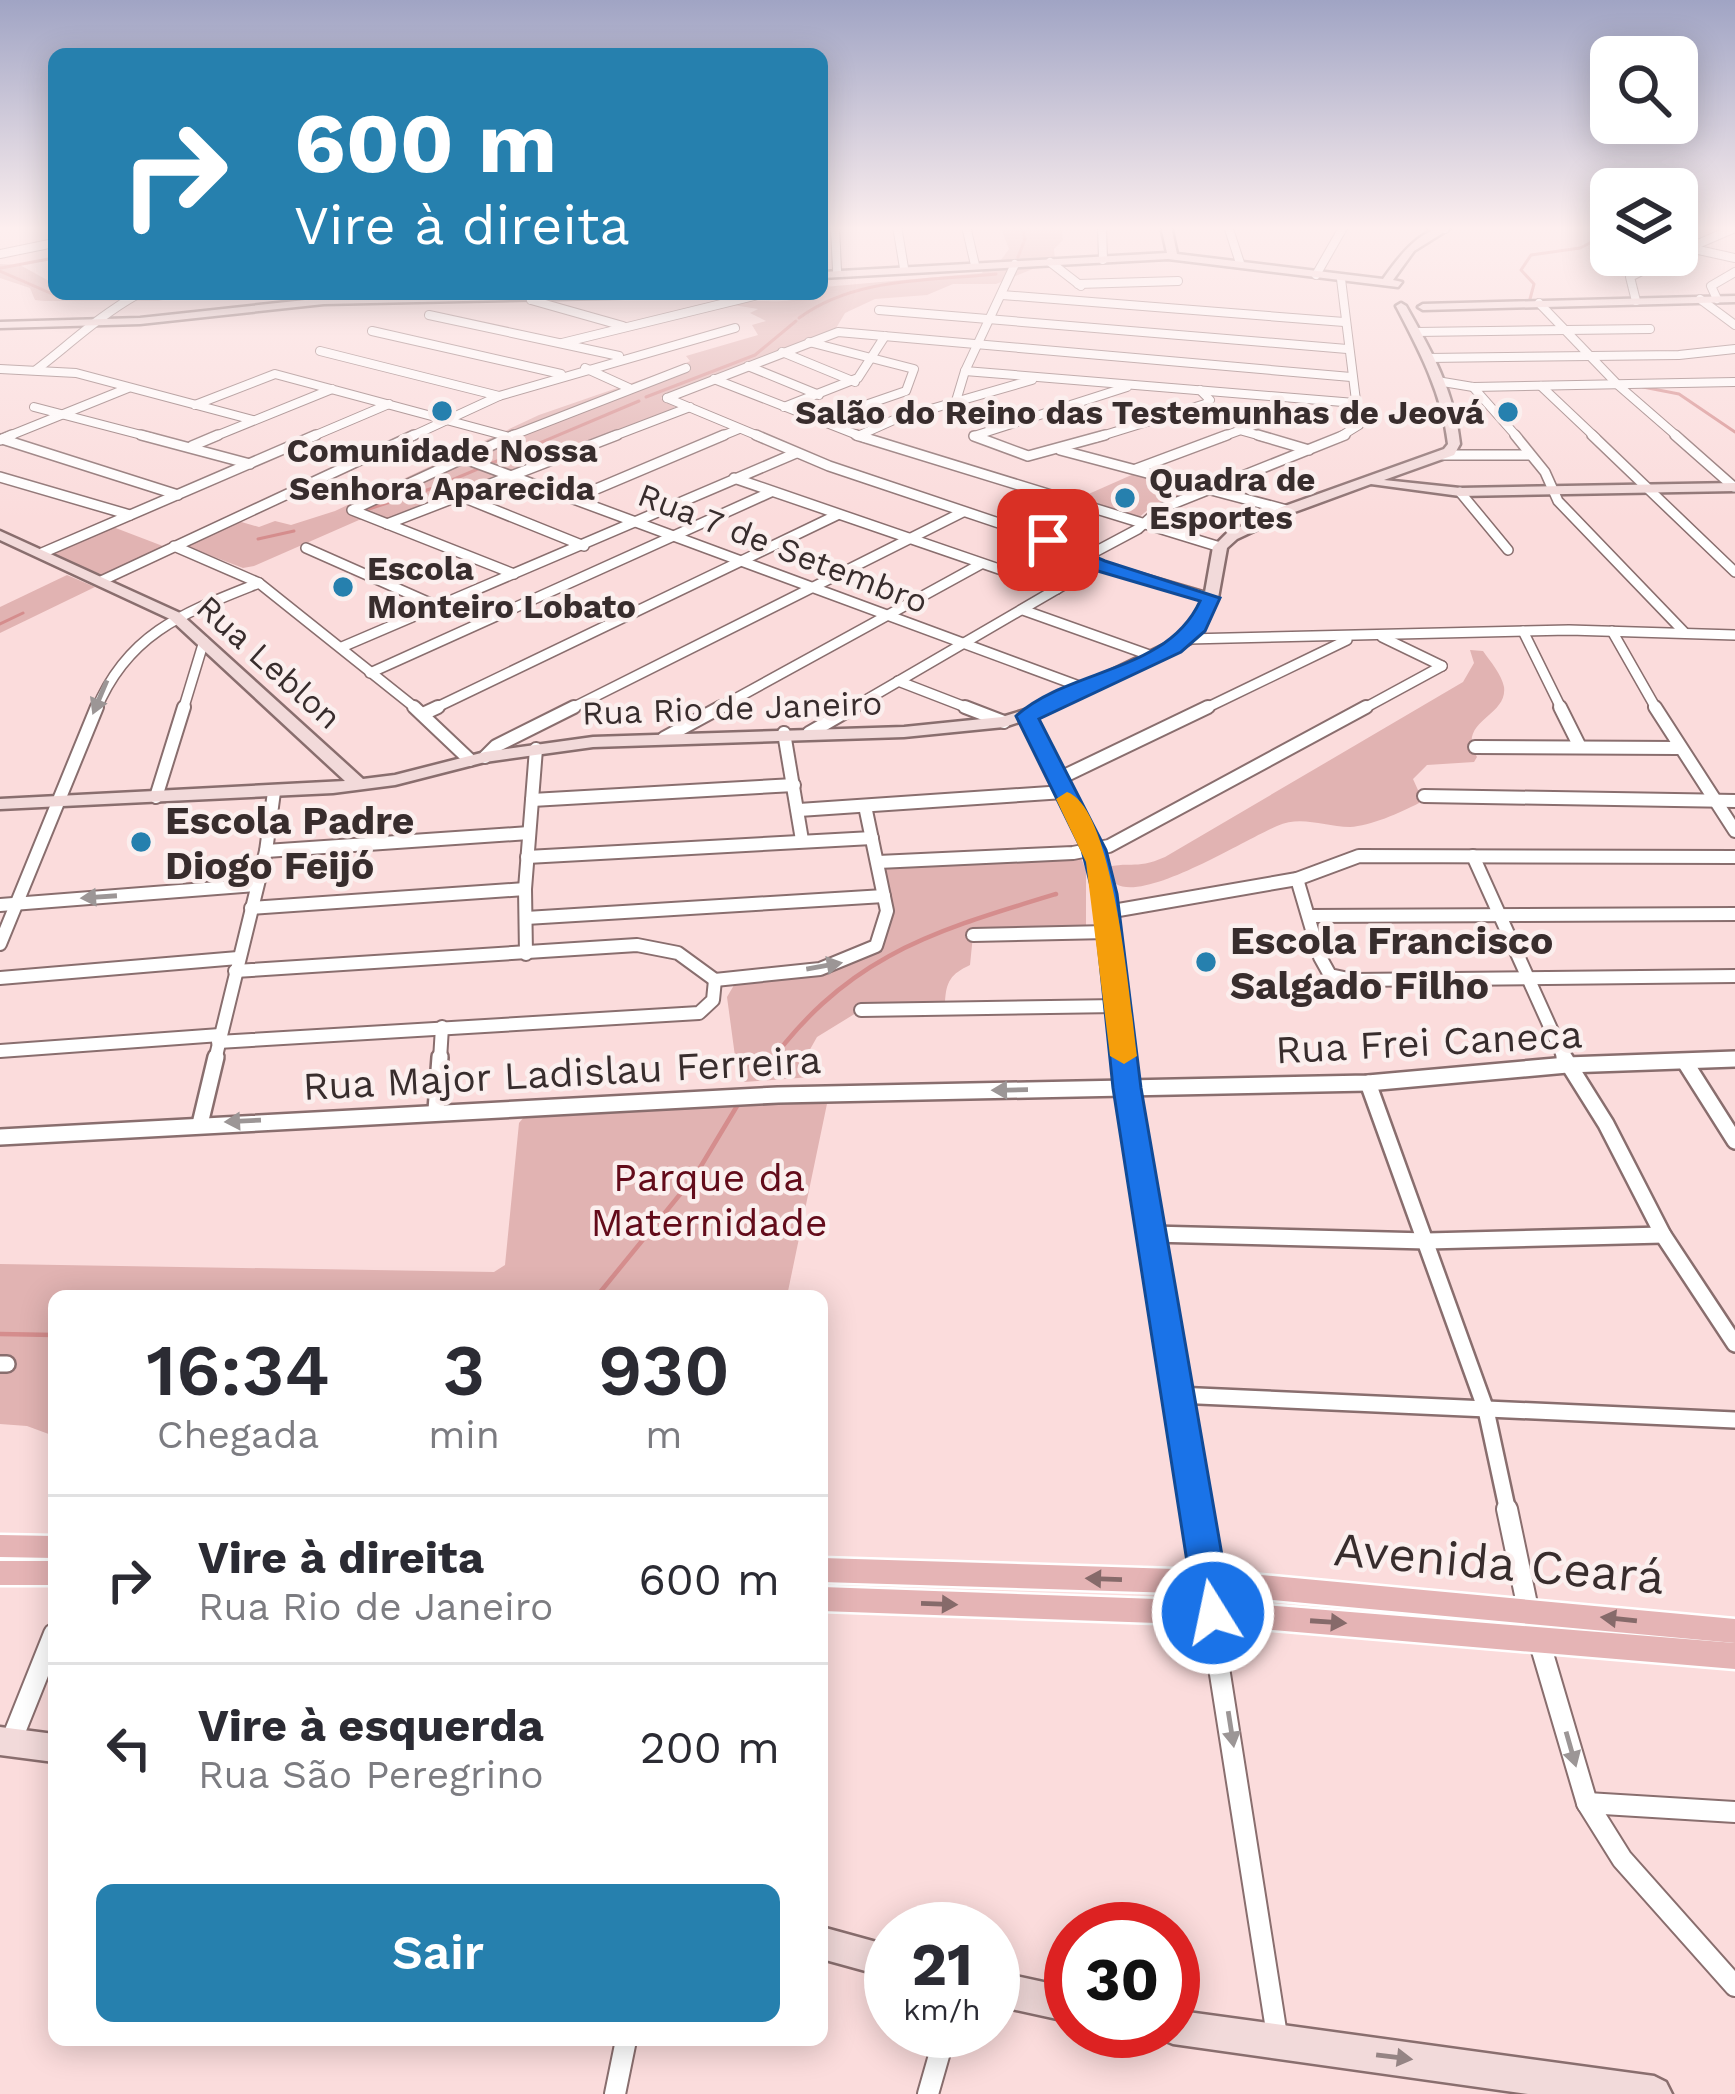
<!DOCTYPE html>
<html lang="pt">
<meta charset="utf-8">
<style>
body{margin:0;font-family:"Work Sans",sans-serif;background:#f7f7f7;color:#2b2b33;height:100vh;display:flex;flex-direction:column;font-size:45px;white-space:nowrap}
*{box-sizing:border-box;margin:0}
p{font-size:39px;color:#7c7c81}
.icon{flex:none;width:66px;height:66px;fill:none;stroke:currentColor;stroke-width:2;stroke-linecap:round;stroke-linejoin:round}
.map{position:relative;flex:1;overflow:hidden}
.sheet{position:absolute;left:48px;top:1290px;width:780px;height:756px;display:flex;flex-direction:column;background:#fff;border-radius:18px;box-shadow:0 6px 30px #0003}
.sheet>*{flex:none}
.hud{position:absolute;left:48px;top:48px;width:780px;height:252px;border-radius:18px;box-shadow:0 6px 30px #0003;background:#2680ae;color:#fff;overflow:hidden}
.fabs{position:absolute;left:1590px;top:36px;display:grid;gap:24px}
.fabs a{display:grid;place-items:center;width:108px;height:108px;border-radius:18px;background:#fff;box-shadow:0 6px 30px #0003;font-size:60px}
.speed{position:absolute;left:864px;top:1902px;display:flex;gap:24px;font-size:60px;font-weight:700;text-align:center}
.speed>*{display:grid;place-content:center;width:156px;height:156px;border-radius:50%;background:#fff;box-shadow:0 6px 30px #0003;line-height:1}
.speed small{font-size:30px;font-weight:400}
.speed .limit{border:18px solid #d22;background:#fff;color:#111}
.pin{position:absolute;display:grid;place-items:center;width:102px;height:102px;color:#fff;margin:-51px;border-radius:24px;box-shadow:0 6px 18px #0006}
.me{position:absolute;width:132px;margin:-66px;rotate:350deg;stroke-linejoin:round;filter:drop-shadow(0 0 9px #0008)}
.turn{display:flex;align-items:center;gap:42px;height:252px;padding:0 48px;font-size:54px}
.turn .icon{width:156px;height:156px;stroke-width:2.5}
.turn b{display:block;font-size:84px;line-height:102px}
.eta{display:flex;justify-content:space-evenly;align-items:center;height:204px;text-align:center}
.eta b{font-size:72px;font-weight:600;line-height:84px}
.action{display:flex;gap:24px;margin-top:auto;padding:24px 48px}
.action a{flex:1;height:138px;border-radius:18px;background:#2680ae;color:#fff;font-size:48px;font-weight:600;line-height:138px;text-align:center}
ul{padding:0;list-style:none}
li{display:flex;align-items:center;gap:36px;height:168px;padding:0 48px;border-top:3px solid #e1e1e2}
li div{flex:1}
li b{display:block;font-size:45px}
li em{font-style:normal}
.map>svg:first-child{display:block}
.green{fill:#e1b3b2}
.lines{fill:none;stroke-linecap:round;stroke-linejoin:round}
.stream-far1{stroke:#d58d8d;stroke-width:3}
.stream{stroke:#d58d8d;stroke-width:4.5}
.street-far4-casing{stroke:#896e6e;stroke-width:10}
.street-far3-casing{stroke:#896e6e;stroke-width:12}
.street-far2-casing{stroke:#896e6e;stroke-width:16}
.street-far1-casing{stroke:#896e6e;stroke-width:20}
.street-casing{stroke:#896e6e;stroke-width:24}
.secondary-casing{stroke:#896e6e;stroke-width:5}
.primary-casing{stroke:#fff;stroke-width:5}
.street-far4{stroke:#fff;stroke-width:8}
.street-far3{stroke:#fff;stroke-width:9}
.street-far2{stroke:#fff;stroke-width:12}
.street-far1{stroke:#fff;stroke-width:15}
.street{stroke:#fff;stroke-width:20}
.secondary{fill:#f2dada;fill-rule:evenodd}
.primary{fill:#e5b4b5;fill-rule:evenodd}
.oneway{fill:#9c9696}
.oneway2{fill:#866a6a}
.oneway3{fill:#958484}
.route{fill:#1a73e8;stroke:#114b97;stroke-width:3}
.slow{fill:#f59e0b}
.poi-dot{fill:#2680ae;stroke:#fbefee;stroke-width:4.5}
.labels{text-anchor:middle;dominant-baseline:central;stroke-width:9;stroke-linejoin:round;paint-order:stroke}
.far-poi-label{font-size:33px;font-weight:bold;fill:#382d2d;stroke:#fbefee;text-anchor:start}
.far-street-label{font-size:33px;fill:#382d2d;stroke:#fbefee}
.poi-label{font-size:39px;font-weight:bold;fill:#382d2d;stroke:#fbefee;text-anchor:start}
.street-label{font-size:39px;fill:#382d2d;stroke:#fbefee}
.park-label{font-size:39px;fill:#630b1a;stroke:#fbefee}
.near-street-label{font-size:48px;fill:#382d2d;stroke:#fbefee}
</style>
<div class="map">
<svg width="1735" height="2094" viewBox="0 0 1735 2094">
<rect width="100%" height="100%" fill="#fbdcdc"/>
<g class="green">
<path d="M 1000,226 L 1061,226 L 1063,240 L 1054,249 L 1055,260 L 996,284 L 953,284 L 927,295 L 875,299 L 845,313 L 835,330 L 661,398 L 675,406 L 673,410 L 392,519 L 359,520 L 254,566 L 243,568 L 183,545 L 238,521 L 259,527 L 275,521 L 291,525 L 335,511 L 539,415 L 675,368 L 690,361 L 686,356 L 758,335 L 752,325 L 766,321 L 750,313 L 758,309 L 733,305 C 755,299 762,302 782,301 C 796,301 808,295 822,294 L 824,287 L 982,273 L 986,265 L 1001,260 L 1009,249 Z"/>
<polygon points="0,264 20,265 49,281 54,294 197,294 158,301 44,301 35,300 30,288 0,278"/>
<polygon points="1136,473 1196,490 1151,507 1136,520 1075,500"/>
<polygon points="113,527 168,548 103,575 50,554"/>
<polygon points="67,575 95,587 0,633 0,607"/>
<path d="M 1470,650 L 1483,651 C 1490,661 1502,675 1504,687 C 1508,717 1455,721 1477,757 L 1474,762 L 1427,765 L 1413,779 L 1422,799 L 1419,803 C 1400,813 1370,826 1350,827 C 1324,827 1302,815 1277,826 C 1244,840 1146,902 1116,884 L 1108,867 C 1130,861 1136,870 1165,857 L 1463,682 L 1474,663 Z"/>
<path d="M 1081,858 L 1086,870 L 1086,927 L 973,935 L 970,965 C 951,974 946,981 945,1003 L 874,1003 L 861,1010 L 817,1037 L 808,1053 L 811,1077 L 744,1082 L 737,1071 L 727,997 L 737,980 C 775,975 878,971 890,927 C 895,905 880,882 886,863 Z"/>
<polygon points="828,1099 787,1296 54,1296 54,1436 27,1426 0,1424 0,1374 11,1356 0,1355 0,1264 494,1272 505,1265 519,1123 524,1117"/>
</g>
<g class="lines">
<g class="stream-far1">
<polyline points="1018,257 1025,239 1021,226"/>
<polyline points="1,268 54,258"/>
<polyline points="0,271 57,296 128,297"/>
<polyline points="140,297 182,294"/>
<polyline points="1530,299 1534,284 1521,270 1531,255 1580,248 1611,232"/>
<path d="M 799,318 C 855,277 929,281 996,274"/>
<polyline points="1643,387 1679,394 1735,432"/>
<polyline points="646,397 755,355 796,321"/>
<polyline points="366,510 433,488 639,401"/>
<polyline points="258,539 294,531"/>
<polyline points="0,624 23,613"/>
</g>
<g class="stream">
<path d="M 760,1076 C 843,958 924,934 1056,894"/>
<polyline points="597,1296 695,1176 737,1106"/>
<polyline points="0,1334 54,1335"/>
</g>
<g class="street-far4-casing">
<g id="street-far4">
<polyline points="835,226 837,271"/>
<polyline points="897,226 904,268"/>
<polyline points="966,226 975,265"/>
<polyline points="1102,226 1103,260"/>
<polyline points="1228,226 1240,263"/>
<polyline points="1430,226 1445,229"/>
<polyline points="1689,248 1735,258"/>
<polyline points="1677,253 1735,228"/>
<polyline points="0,254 54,243"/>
<polyline points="1050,262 1081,286"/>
<polyline points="1316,275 1344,226"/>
<polyline points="1078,284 1178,281"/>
<polyline points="1002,295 1344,322"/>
<polyline points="1700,299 1735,325"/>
<polyline points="1717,299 1711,286 1735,272"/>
<polyline points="531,300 623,326"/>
<polyline points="1636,301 1630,277 1673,255"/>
<polyline points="1539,303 1618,385 1679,438"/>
<polyline points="879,310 1347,349"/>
<polyline points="429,315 619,356"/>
<polyline points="372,331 561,374"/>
<polyline points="1416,332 1650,329"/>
<polyline points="809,342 914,369 906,391 819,421"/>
<polyline points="562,343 762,294"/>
<polyline points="320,351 499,396"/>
<polyline points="782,352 855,382"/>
<polyline points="1428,358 1679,355 1735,349"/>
<polyline points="748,366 819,395"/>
<polyline points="585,368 629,388"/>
<polyline points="0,369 76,373 253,420"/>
<path d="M 36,370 C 71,343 99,316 138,294"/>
<polyline points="965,371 1355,403"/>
<polyline points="714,379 865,438"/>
<polyline points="1437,381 1473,387 1734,382"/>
<polyline points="1541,386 1596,438"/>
<polyline points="1473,387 1518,438"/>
<polyline points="667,398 838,332 1351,377"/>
<polyline points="667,398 763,438"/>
<polyline points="956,401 965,371 1015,264"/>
<polyline points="195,405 275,374 506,436"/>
<polyline points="34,407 153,438"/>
<polyline points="784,407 858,378 885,336"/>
<polyline points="1243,431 1268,438"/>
<polyline points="858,436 896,419 1032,380"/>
<polyline points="974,436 980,438"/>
<polyline points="974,436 1127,387"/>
<polyline points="4,438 128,388"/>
<polyline points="211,438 332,389"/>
<polyline points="309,438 389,404"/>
<polyline points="408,438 499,396 735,328"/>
<polyline points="506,438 686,368"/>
<polyline points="609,438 690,407"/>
<polyline points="717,438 739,429"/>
<polyline points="1095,438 1205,404 1210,400 1200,390"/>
<polyline points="1219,438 1260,423"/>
<polyline points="1338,438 1359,425 1341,279"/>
</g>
</g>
<g class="street-far3-casing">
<g id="street-far3">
<polyline points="141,435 250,464"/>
<polyline points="514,435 352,510 514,574"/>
<polyline points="756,435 829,466 1091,554 1088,560 1098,565 1211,598"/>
<polyline points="856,435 1220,547"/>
<polyline points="1258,435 1309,450"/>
<polyline points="1515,435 1545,472 1558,501 1685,633"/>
<polyline points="1592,435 1735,572"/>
<polyline points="1675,435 1734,487"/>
<polyline points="974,436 1028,456 1105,435"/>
<polyline points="2,439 178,495"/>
<polyline points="0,440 12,435"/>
<polyline points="299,443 361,460"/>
<polyline points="192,446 218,435"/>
<polyline points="1060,450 1287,510"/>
<polyline points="1443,455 1529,455"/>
<polyline points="460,457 1087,689"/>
<polyline points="1136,469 1227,435"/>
<polyline points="0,477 130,515"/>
<polyline points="734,478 1057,589"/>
<polyline points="1460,492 1508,550"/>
<polyline points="460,496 584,546"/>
<polyline points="575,498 724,435"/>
<polyline points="387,524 617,435"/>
<polyline points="174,546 259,583 418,710"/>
<polyline points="306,548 437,606"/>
<polyline points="42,553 316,435"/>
<polyline points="1091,554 1138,529 1160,509 1345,435"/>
<polyline points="101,581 414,435"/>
<polyline points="1023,610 1155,657"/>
<polyline points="1523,631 1562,710"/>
<polyline points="1612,631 1657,710"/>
<polyline points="1382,637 1442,666"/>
<polyline points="1188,639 1569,630 1735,635"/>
<polyline points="342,647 796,453"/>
<polyline points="370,673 771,492"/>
<polyline points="898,681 973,710"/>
<path d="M 96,710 C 128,632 186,612 259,583"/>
<polyline points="183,710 204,641"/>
<polyline points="431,710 837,515"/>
<polyline points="568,710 963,512"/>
<polyline points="715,710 981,564"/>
<polyline points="849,710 1098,565"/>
<polyline points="1202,710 1347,640"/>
<polyline points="1361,710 1442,666"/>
</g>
</g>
<g class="street-far2-casing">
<g id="street-far2">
<polyline points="414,707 470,760"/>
<polyline points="965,707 1004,722"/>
<polyline points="1560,707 1580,747"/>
<polyline points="1655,707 1735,831"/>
<polyline points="423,714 438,707"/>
<polyline points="1027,717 1094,850 1105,894 1124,1060"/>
<polyline points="784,733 802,840"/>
<polyline points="809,733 854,707"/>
<polyline points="664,738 721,707"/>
<polyline points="1475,747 1678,748"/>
<polyline points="485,757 496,746 574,707"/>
<polyline points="1058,779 1208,707"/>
<polyline points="1424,796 1735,801"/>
<polyline points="156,797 184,707"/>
<polyline points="532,800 794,785"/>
<polyline points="799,810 1064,792"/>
<polyline points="266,851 529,833"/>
<polyline points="1473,856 1565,1060"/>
<polyline points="527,857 872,838"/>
<polyline points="878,862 1073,853 1109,846 1366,707"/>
<polyline points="1297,879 1320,957 1330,975 1353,980 1735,976"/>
<polyline points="0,905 257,885"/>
<polyline points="251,908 525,889"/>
<polyline points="1107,912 1297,879 1359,856 1735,857"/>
<polyline points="1309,916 1735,914"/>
<polyline points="526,918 884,896"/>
<polyline points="973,935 1108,932"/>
<polyline points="0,944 97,707"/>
<polyline points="526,954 525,889 536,749"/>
<polyline points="235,971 637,945 678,953 715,980"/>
<polyline points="0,978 238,958"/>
<polyline points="715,980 820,969 876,946 887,911 865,806"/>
<polyline points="861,1010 1118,1006"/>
<polyline points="218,1042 699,1013 713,1000 715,980"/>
<polyline points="0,1051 220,1035"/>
<polyline points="215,1060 266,851 274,792"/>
<polyline points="440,1060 442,1027"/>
<polyline points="1695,1060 1735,1059"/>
</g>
</g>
<g class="street-far1-casing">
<g id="street-far1">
<polyline points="1124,1057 1194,1512"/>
<polyline points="1564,1057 1606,1124 1663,1235 1735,1344"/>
<polyline points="1685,1062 1735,1141"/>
<polyline points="1368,1083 1486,1410 1508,1512"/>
<polyline points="436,1110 440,1057"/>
<polyline points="200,1124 216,1057"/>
<polyline points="0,1137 778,1095 1368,1083 1567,1065 1735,1059"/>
<polyline points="1151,1234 1427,1241 1663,1235"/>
<polyline points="0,1364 7,1364"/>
<polyline points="1176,1395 1735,1420"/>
</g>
</g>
<g class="street-casing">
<g id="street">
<polyline points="1194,1509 1278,2042"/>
<polyline points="1507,1509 1528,1609"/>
<polyline points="1538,1637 1587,1803 1622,1859 1735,1986"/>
<polyline points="12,1739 54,1634"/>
<polyline points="1587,1803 1735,1812"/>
<polyline points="615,2094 626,2040"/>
<polyline points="928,2094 946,2031"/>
</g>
</g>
<g class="secondary-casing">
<g id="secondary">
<path d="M 1161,226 L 1171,226 L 1177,254 L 1383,279 C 1400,255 1421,226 1454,226 L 1414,251 L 1393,280 L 1402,282 L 1398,287 L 1168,259 L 822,278 L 822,272 L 1167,253 Z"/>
<polygon points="498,294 653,294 648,297 324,304 140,324 0,328 0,322 140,318 324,298"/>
<polygon points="1735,296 1735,302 1423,310 1418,307 1423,304"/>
<path d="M 1401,303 L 1406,306 C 1431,350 1455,393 1460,444 L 1454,455 L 1384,480 L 1460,488 L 1735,483 L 1735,491 L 1460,496 L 1371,484 L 1292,513 L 1237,539 L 1227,548 L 1218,598 L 1193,642 L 1050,712 L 1004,727 L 904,737 L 593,747 L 485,762 L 395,785 L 333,793 L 0,809 L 0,799 L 345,781 L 170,619 L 0,540 L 0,531 L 180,613 L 363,779 L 395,775 L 485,752 L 593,737 L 904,727 L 1002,717 L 1038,706 L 1182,636 L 1204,598 L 1213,547 L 1227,533 L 1282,507 L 1444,449 L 1448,444 C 1442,393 1419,350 1396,306 Z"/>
<polygon points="0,1727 54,1734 54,1762 0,1755"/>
<polygon points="822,1927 891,1946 891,1978 822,1959"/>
<polygon points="993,1971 1071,1988 1071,2022 993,2005"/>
<polygon points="1173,2010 1654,2076 1666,2082 1672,2094 1528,2094 1173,2044 1161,2039 1158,2031 1173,2031"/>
</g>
</g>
<g class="primary-casing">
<g id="primary">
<polygon points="0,1535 54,1536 54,1558 0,1557"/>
<polygon points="822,1558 1207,1570 1735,1619 1735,1643 1207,1594 822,1582"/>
<rect x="0" y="1561" width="54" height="24"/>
<polygon points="822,1587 1213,1601 1735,1643 1735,1669 1213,1625 822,1611"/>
</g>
</g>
<use href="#street-far4" class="street-far4"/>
<use href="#street-far3" class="street-far3"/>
<use href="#street-far2" class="street-far2"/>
<use href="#street-far1" class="street-far1"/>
<use href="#street" class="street"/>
<use href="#secondary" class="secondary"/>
<use href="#primary" class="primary"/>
</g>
<defs><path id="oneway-solid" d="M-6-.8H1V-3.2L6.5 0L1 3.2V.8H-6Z" transform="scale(3)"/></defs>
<g class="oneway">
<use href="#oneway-solid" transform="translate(100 697) rotate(113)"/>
<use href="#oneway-solid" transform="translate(99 897) rotate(176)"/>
<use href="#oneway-solid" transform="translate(824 966) rotate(-10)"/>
<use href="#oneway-solid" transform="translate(1010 1090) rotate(179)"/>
<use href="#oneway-solid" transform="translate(243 1121) rotate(177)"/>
<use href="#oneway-solid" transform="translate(1231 1729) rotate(81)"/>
<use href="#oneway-solid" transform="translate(1571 1749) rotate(74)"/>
</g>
<g class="oneway2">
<use href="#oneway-solid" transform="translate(1104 1579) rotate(-178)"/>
<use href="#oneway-solid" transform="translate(939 1604) rotate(2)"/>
<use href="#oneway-solid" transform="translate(1619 1619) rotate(-174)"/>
<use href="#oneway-solid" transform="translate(1328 1622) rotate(4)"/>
</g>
<use class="oneway3" href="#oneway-solid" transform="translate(1394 2057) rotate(7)"/>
<linearGradient id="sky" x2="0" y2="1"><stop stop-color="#a0a4c4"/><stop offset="0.44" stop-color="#fdefef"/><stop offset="1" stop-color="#fdefef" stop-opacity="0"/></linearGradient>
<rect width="1735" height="519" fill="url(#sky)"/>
<path class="route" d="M 1042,536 L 1097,550 L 1098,558 L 1105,561 L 1220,598 L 1205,631 L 1181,652 L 1039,719 L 1106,850 L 1117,894 L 1141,1088 L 1232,1613 L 1226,1624 L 1213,1629 L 1200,1624 L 1195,1613 L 1113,1088 L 1093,894 L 1082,850 L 1016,716 C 1069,668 1167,673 1200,601 L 1091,569 L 1081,564 L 1080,557 L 1042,544 Z"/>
<path class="slow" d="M 1067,792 C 1115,808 1130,1007 1137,1056 L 1124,1064 L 1110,1056 L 1086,862 L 1056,799 Z"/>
<g class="poi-dot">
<circle cx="442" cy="411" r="12"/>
<circle cx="1508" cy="412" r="12"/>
<circle cx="1125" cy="498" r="12"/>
<circle cx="343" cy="587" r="12"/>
<circle cx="141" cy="842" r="12"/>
<circle cx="1206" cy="962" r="12"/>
</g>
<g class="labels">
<g class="far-poi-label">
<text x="1484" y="412" text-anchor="end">Salão do Reino das Testemunhas de Jeová</text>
<text x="442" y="450" text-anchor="middle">Comunidade Nossa<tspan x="442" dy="38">Senhora Aparecida</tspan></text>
<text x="1149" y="479">Quadra de<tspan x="1149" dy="38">Esportes</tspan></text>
<text x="367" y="568">Escola<tspan x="367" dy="38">Monteiro Lobato</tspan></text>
</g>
<g class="far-street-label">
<text transform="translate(783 548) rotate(21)">Rua 7 de Setembro</text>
<text transform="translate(269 662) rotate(42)">Rua Leblon</text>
<text transform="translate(732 708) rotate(-2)">Rua Rio de Janeiro</text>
</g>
<g class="poi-label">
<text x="165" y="820">Escola Padre<tspan x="165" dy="45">Diogo Feijó</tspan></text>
<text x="1230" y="940">Escola Francisco<tspan x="1230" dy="45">Salgado Filho</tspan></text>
</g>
<g class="street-label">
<text transform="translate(1429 1042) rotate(-3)">Rua Frei Caneca</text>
<text transform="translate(562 1073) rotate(-3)">Rua Major Ladislau Ferreira</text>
</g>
<g class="park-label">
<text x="709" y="1177">Parque da<tspan x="709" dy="45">Maternidade</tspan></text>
</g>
<g class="near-street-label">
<text transform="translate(1499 1563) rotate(5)">Avenida Ceará</text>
</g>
</g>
</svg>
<div class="fabs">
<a><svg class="icon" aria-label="search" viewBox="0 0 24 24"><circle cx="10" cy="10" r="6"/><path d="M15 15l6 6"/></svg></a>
<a><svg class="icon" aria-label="layers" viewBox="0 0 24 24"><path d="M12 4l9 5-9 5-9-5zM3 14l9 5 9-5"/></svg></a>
</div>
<div class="speed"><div>21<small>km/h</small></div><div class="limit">30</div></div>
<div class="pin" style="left:1048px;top:540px;background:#d93025"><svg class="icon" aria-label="arrive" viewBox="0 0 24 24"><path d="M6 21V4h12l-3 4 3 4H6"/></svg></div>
<svg class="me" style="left:1213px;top:1613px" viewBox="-20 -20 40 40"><circle r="17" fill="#1a73e8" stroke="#fff" stroke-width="3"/><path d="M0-11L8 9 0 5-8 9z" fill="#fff"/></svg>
<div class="hud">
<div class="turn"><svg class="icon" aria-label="right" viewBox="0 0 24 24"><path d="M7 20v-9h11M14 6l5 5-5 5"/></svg><div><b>600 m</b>Vire à direita</div></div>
</div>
<section class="sheet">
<div class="eta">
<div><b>16:34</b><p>Chegada</p></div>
<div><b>3</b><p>min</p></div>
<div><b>930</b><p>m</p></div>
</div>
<ul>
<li><svg class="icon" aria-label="right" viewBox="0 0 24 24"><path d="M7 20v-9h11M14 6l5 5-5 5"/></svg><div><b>Vire à direita</b><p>Rua Rio de Janeiro</p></div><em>600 m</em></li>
<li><svg class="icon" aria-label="left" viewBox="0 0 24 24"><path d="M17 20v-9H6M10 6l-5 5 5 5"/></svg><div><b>Vire à esquerda</b><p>Rua São Peregrino</p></div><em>200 m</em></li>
</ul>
<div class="action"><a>Sair</a></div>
</section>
</div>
